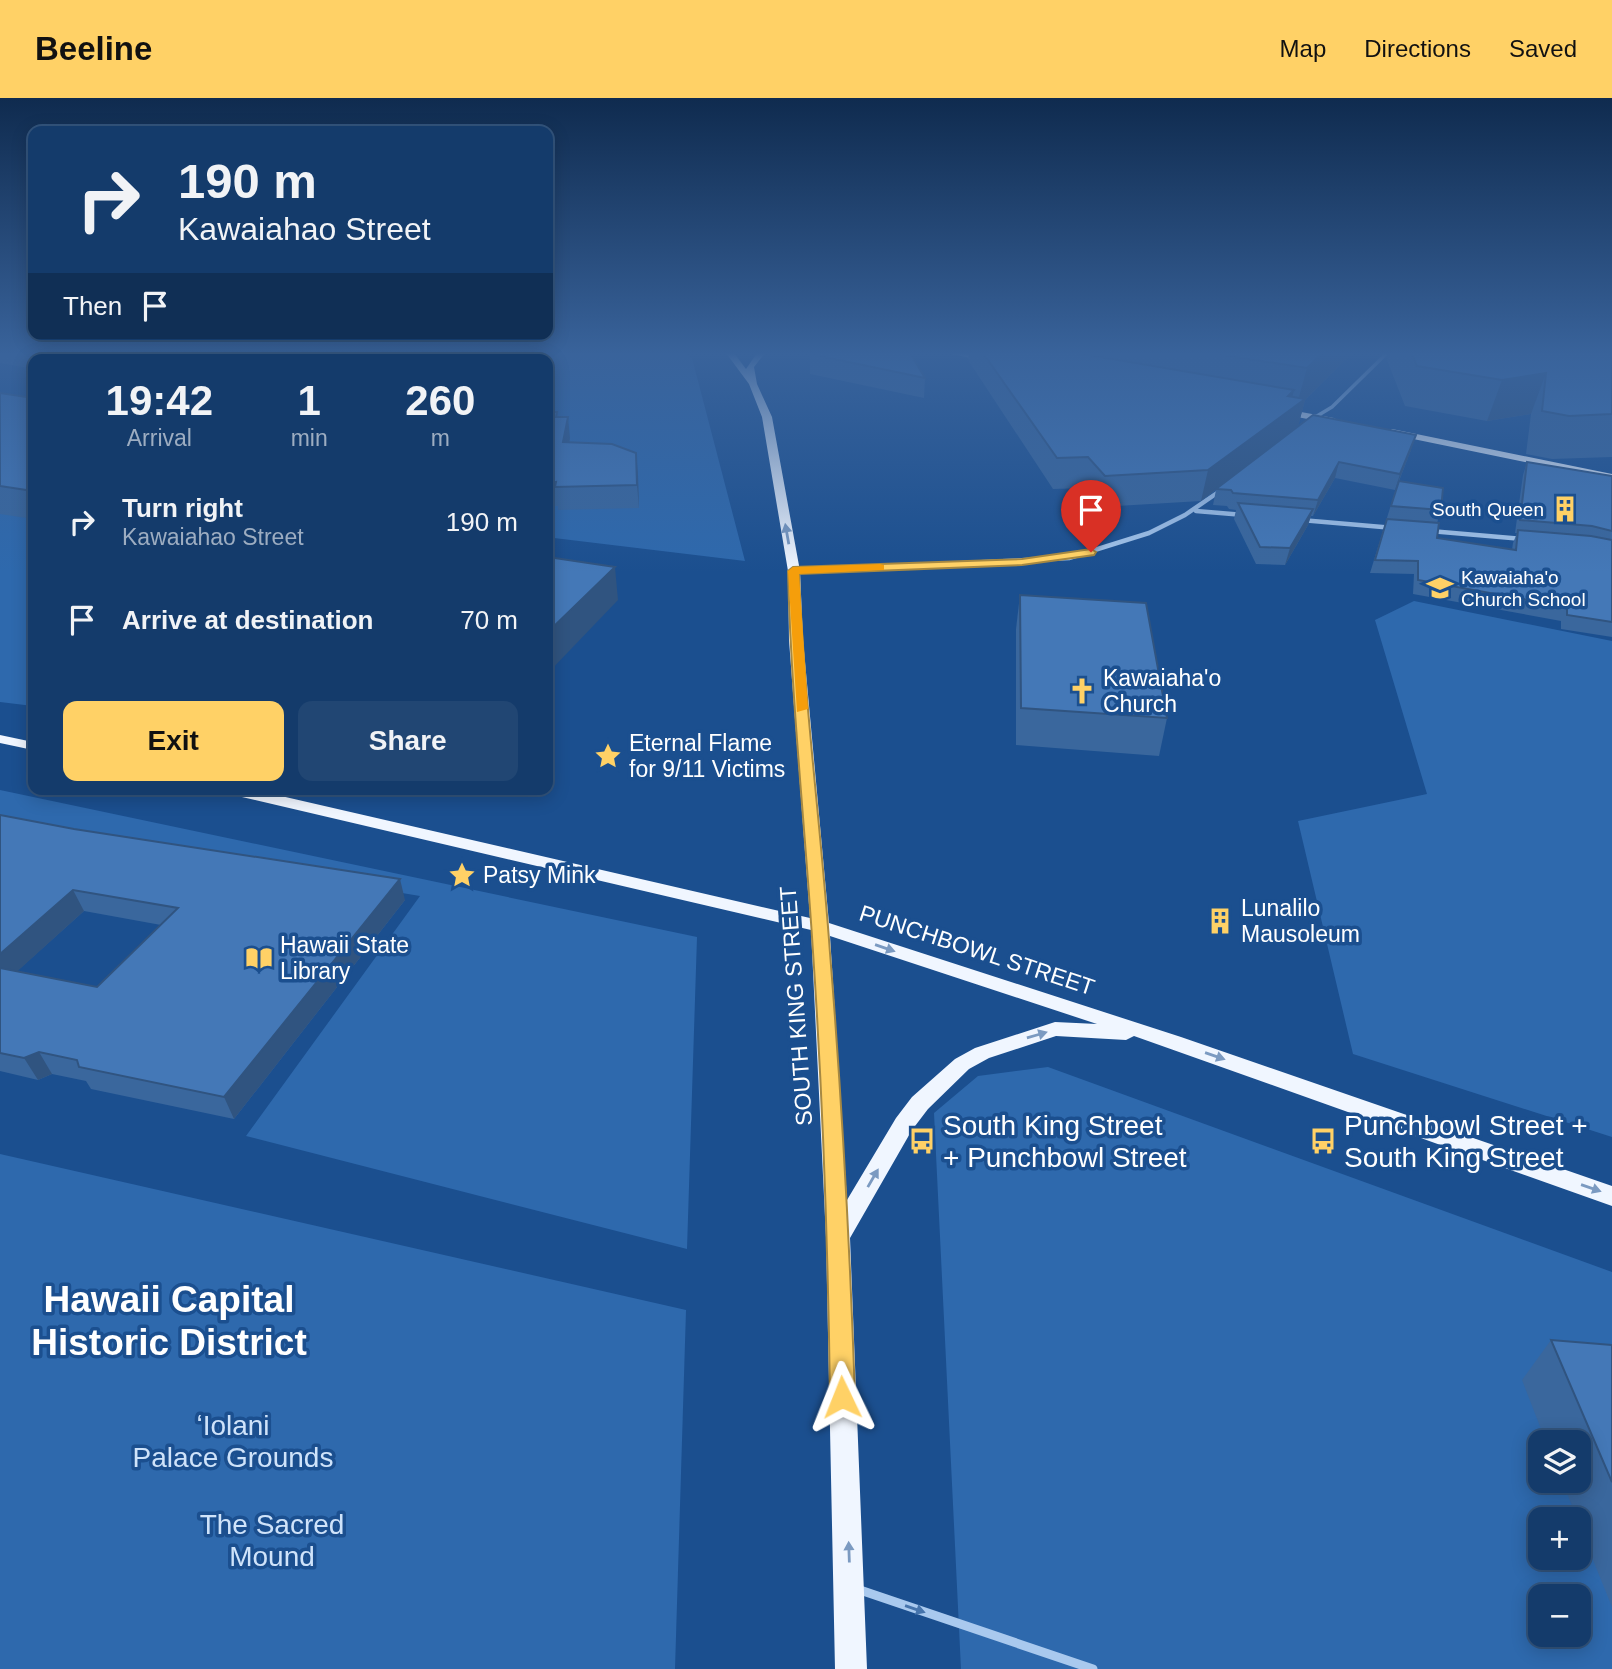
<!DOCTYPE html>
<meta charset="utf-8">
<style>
body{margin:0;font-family:Arial,sans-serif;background:#214673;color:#f1f3f6;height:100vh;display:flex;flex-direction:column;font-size:26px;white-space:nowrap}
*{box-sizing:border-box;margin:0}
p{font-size:23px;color:#9dadc1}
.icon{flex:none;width:38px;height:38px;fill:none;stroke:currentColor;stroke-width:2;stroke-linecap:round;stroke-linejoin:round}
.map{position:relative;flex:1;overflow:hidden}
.sheet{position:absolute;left:28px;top:256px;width:525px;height:441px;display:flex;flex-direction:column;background:#143b6b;border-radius:14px;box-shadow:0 4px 18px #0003,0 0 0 2px #33557e}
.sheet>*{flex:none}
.hud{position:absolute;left:28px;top:28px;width:525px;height:214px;border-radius:14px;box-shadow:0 4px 18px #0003,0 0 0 2px #33557e;background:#143b6b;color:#f1f3f6;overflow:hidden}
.buttons{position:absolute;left:1528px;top:1332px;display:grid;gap:14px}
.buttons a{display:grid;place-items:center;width:63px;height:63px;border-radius:14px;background:#143b6b;box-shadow:0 4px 18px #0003,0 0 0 2px #33557e;font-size:35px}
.pin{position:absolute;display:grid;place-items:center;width:60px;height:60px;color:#fff;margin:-72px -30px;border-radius:50% 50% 50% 0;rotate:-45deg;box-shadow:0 0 7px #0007}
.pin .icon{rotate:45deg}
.me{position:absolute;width:77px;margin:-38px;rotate:358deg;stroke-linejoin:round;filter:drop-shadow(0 0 5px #0008)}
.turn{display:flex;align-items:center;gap:24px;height:147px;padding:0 35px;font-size:32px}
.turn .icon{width:91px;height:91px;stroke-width:2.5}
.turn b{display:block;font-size:49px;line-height:60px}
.then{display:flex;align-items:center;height:66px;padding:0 35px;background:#0003;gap:14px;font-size:26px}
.eta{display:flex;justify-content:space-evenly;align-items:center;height:119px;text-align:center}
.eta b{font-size:42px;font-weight:700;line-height:49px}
.button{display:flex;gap:14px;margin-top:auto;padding:14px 35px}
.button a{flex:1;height:80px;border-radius:14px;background:#ffd166;color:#111;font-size:28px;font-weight:700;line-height:80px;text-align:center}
.button a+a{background:#214673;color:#f1f3f6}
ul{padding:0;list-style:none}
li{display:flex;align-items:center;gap:21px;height:98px;padding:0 35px}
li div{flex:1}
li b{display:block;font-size:26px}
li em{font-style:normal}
header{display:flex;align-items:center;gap:42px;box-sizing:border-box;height:98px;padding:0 35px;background:#ffd166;color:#111}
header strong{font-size:33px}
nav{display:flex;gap:38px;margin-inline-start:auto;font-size:24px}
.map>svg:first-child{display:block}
.green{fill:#2e69ad;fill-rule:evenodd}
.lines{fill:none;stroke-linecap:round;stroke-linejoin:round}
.service{stroke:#a9c9ee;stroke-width:9}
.minor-far1{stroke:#a9c9ee;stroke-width:3.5}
.minor{stroke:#a9c9ee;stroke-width:4.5}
.primary{fill:#f0f6ff;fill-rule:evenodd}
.wall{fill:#3a679d;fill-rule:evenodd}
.shaded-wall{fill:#305480}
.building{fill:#4478b7;stroke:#305480;stroke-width:2}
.oneway{fill:#7b9ac1}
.oneway2{fill:#4674ac}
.route{fill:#ffd166;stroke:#a68842;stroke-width:2}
.slow{fill:#f59e0b}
.labels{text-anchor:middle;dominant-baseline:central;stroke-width:7;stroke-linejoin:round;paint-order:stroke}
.far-poi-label{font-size:19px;fill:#fff;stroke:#1b4f8f;text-anchor:end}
.poi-label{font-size:23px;fill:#fff;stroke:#1b4f8f;text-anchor:start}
.street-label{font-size:23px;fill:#fff;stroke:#1b4f8f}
.near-poi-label{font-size:28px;fill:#fff;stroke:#1b4f8f;text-anchor:start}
.near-park-label{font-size:28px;fill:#cfe3fa;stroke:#1b4f8f}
.near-district-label{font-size:37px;font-weight:bold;fill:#fff;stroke:#1b4f8f}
</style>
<header>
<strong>Beeline</strong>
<nav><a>Map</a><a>Directions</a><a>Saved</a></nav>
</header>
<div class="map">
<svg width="1612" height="1571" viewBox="0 0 1612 1571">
<rect width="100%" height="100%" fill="#1b4f8f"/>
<g class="green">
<polygon points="187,255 684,255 692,260 745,463 554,440 548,447 548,261 153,261"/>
<polygon points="33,304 33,608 0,604 0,317"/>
<polygon points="1414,503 1612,543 1612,1039 1353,956 1298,723 1427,696 1375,522"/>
<polygon points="0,692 697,839 687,1151 246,1038 420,798 0,728"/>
<path d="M 1048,969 L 1612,1174 L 1612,1571 L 961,1571 L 934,1015 L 978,978 ZM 1540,1344 L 1578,1344 L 1578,1382 L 1540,1382 ZM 1540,1421 L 1578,1421 L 1578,1460 L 1540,1460 ZM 1540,1498 L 1578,1498 L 1578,1536 L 1540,1536 Z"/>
<polygon points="0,1056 686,1212 675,1571 0,1571"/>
</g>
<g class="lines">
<polyline class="service" points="860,1492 1093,1571"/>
<polyline class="minor-far1" points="1312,321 1332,309 1387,255"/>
<g class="minor">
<polyline points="1196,413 1244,417"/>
<polyline points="1301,422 1394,430"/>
<polyline points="1430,433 1523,441"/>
<polyline points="794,473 1069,460 1149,435 1185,417 1220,393"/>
</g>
<g class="primary">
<path d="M 726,255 L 734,255 L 746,271 L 757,255 L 765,255 L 754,269 L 757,286 L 772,319 L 800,473 L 803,542 L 829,825 L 1181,939 L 1612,1088 L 1612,1108 L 1134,938 L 1126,942 L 1056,938 L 989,960 L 969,971 L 928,1011 L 912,1032 L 850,1140 L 867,1571 L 835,1571 L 826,1139 L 811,832 L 229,696 L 221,691 L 251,691 L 810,820 L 789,542 L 788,473 L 762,319 L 749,286 ZM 830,838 L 1097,926 L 1055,924 L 975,950 L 955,961 L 912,999 L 896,1020 L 847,1102 Z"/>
<polygon points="947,255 961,255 993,262 989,264"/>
<polygon points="1279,310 1334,320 1339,323 1334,326 1276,315"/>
<polygon points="1392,331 1612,376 1612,382 1389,336 1387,334"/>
<polygon points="0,637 33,644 33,652 0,645"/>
</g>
</g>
<g class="wall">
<polygon points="0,255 76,255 29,270 0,265"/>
<polygon points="969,255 1352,255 1305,302 1298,328 1411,352 1399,383 1441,412 1437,425 1437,440 1512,452 1513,445 1517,435 1515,435 1523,377 1527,364 1612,378 1612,539 1561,531 1561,523 1413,496 1414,476 1370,475 1398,384 1395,392 1335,380 1313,418 1311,418 1308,427 1285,467 1256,466 1234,421 1236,412 1229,411 1227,408 1213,407 1216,392 1201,403 1100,409 1084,390 1053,391 968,262"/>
<polygon points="1389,255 1612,255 1612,359 1552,361 1526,356 1531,316 1487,323 1405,308 1387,262"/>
<polygon points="810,256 925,280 924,300 810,276"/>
<polygon points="0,295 33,300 33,421 0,416"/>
<polygon points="548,314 557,314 558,319 570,340 570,344 638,377 639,410 558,412 558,408 548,408"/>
<polygon points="1020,497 1167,620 1159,658 1016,647 1016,531"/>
<path d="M 0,717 L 405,802 L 234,1021 L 91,991 L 86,983 L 52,976 L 38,982 L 0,973 ZM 84,813 L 161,827 L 97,889 L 17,873 Z"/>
<polygon points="1551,1242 1612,1247 1612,1509 1578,1425 1578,1421 1577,1421 1562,1382 1578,1382 1578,1344 1546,1344 1522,1282"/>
</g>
<g class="shaded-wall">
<polygon points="23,255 76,255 57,261 33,261 33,268 29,270"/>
<polygon points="1323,255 1352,255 1305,302 1298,329 1201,403 1208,372 1294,292 1289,313 1297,306 1307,270"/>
<polygon points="1546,275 1531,316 1487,323 1502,282"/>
<polygon points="568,319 570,340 565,366 563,344"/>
<polygon points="1416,337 1411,352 1395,392 1400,376"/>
<polygon points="636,355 638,377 639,410 637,387"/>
<polygon points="1339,364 1335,380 1313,418 1318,402"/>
<polygon points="1313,411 1308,427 1285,467 1290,450"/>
<polygon points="615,469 618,502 548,575 548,534"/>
<polygon points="400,781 405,802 234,1021 224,999"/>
<polygon points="73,792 84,813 0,889 0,856"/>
<polygon points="39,954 52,976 38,982 24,960"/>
</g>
<g class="building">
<polygon points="815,255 910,255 925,280 810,256"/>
<polygon points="983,255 1077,255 1294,292 1288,298 1305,301 1208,372 1105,378 1088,359 1057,360"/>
<polygon points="1209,255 1323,255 1307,270"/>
<polygon points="1411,255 1612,255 1612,316 1569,318 1542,313 1546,275 1502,282 1417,268"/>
<polygon points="0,295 33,300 33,393 0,388"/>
<polygon points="548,314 557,314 556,319 568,319 563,344 612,346 636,355 637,387 555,389 556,384 548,385"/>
<polygon points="1313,317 1416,337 1400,376 1339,364 1318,402 1233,395 1231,392 1216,391"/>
<polygon points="1527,364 1612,378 1612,433 1592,428 1520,422"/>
<polygon points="1399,383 1443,390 1441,412 1391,408"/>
<polygon points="1238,405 1313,411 1290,450 1260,449"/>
<polygon points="1387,421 1439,425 1437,440 1516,452 1518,432 1591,438 1612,442 1612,524 1567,517 1567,509 1418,482 1418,463 1375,462"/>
<polygon points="548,459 615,469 548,534"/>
<polygon points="1020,497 1146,505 1167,620 1021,610"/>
<polygon points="0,717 74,731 400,781 224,999 79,969 77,962 39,954 24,960 0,955 0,870 97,889 178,810 73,792 0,856"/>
<polygon points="1551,1242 1612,1247 1612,1384"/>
</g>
<defs><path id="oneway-solid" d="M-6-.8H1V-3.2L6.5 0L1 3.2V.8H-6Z" transform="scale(1.75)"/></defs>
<g class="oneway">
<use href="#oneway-solid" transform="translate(787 436) rotate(-100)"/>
<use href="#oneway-solid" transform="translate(885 850) rotate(19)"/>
<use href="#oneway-solid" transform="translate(1037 937) rotate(-16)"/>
<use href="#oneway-solid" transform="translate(1215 958) rotate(19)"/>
<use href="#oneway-solid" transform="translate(873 1080) rotate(-60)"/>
<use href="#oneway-solid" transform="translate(1591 1090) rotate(19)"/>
<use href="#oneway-solid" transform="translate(849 1454) rotate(-92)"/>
</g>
<use class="oneway2" href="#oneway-solid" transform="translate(915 1511) rotate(19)"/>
<linearGradient id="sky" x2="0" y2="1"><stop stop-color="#0f2b4f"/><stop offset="0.54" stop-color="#39639b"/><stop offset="1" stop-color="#39639b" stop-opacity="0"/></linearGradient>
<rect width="1612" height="474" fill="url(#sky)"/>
<path class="route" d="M 1091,451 L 1096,454 L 1094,457 L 1022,467 L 799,476 C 804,603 821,729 830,855 C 842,1003 850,1151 855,1299 L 851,1307 L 842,1311 L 834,1307 L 830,1299 C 828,1151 823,1002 813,854 C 805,727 791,600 788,473 L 793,469 L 1022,461 Z"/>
<polygon class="slow" points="880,466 884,467 884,472 799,476 808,611 797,614 788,473 793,469"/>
<defs>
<g id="building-bare" transform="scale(2.1)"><path d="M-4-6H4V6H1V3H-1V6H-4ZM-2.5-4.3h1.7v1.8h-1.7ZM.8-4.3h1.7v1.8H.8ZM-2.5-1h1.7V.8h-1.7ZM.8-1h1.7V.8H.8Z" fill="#ffd166" stroke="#1b4f8f" stroke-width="2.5" paint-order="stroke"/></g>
<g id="school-bare" transform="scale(2.1)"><path d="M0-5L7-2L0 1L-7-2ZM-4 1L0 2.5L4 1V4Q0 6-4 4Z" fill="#ffd166" stroke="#1b4f8f" stroke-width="2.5" paint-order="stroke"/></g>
<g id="church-bare" transform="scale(2.1)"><path d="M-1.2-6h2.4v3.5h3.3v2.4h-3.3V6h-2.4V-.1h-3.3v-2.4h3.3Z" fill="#ffd166" stroke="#1b4f8f" stroke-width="2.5" paint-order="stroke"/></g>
<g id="sight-bare" transform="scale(2.1)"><path d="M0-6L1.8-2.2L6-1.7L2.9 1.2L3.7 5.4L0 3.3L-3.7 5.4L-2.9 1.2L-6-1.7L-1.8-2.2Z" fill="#ffd166" stroke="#1b4f8f" stroke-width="2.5" paint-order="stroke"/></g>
<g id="library-bare" transform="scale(2.1)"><path d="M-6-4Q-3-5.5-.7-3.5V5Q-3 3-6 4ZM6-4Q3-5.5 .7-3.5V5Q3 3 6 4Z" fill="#ffd166" stroke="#1b4f8f" stroke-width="2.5" paint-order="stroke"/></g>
<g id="bus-bare" transform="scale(2.1)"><path d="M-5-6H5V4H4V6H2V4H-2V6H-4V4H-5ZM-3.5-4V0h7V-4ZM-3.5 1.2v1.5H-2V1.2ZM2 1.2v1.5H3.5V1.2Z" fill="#ffd166" stroke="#1b4f8f" stroke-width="2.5" paint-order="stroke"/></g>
</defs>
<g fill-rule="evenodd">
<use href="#building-bare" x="1565" y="411"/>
<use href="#school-bare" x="1440" y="490"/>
<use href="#church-bare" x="1082" y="593"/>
<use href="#sight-bare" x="608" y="658"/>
<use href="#sight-bare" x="462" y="777"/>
<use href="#building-bare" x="1220" y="823"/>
<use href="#library-bare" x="259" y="860"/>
<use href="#bus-bare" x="922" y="1043"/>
<use href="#bus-bare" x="1323" y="1043"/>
</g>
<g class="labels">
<g class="far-poi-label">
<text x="1544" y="411">South Queen</text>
<text x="1461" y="479" text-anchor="start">Kawaiaha'o<tspan x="1461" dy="22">Church School</tspan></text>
</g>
<g class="poi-label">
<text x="1103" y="580">Kawaiaha'o<tspan x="1103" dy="26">Church</tspan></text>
<text x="629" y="645">Eternal Flame<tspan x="629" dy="26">for 9/11 Victims</tspan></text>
<text x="483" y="777">Patsy Mink</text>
<text x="1241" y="810">Lunalilo<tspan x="1241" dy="26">Mausoleum</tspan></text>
<text x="280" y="847">Hawaii State<tspan x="280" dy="26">Library</tspan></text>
</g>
<g class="street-label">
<text transform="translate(977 852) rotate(18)">PUNCHBOWL STREET</text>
<text transform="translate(796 908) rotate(-94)">SOUTH KING STREET</text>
</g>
<g class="near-poi-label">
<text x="943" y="1027">South King Street<tspan x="943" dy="32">+ Punchbowl Street</tspan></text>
<text x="1344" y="1027">Punchbowl Street +<tspan x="1344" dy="32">South King Street</tspan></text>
</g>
<g class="near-park-label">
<text x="233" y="1327">ʻIolani<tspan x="233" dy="32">Palace Grounds</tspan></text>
<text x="272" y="1426">The Sacred<tspan x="272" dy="32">Mound</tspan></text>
</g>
<g class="near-district-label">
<text x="169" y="1201">Hawaii Capital<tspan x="169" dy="43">Historic District</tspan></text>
</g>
</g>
</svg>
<div class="buttons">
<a><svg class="icon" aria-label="layers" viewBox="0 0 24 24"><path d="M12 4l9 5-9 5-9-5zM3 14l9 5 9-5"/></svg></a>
<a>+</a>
<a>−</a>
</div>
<div class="pin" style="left:1091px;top:454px;background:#d93025"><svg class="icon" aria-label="arrive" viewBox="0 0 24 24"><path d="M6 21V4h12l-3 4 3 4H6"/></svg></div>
<svg class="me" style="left:842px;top:1299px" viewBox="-20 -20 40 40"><path d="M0-17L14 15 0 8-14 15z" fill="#ffd166" stroke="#fff" stroke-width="4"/></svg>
<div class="hud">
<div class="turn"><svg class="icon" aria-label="right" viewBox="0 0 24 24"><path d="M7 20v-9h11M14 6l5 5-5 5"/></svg><div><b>190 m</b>Kawaiahao Street</div></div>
<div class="then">Then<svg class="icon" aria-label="arrive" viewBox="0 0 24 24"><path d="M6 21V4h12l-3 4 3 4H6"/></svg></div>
</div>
<section class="sheet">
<div class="eta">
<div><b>19:42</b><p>Arrival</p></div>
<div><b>1</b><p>min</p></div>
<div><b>260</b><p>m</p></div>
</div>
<ul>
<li><svg class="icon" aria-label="right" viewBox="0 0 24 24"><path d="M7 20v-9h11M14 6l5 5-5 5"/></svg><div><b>Turn right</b><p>Kawaiahao Street</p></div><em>190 m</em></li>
<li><svg class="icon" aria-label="arrive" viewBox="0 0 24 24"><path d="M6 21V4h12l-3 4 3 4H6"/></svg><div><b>Arrive at destination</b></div><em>70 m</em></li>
</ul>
<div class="button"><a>Exit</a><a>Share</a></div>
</section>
</div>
